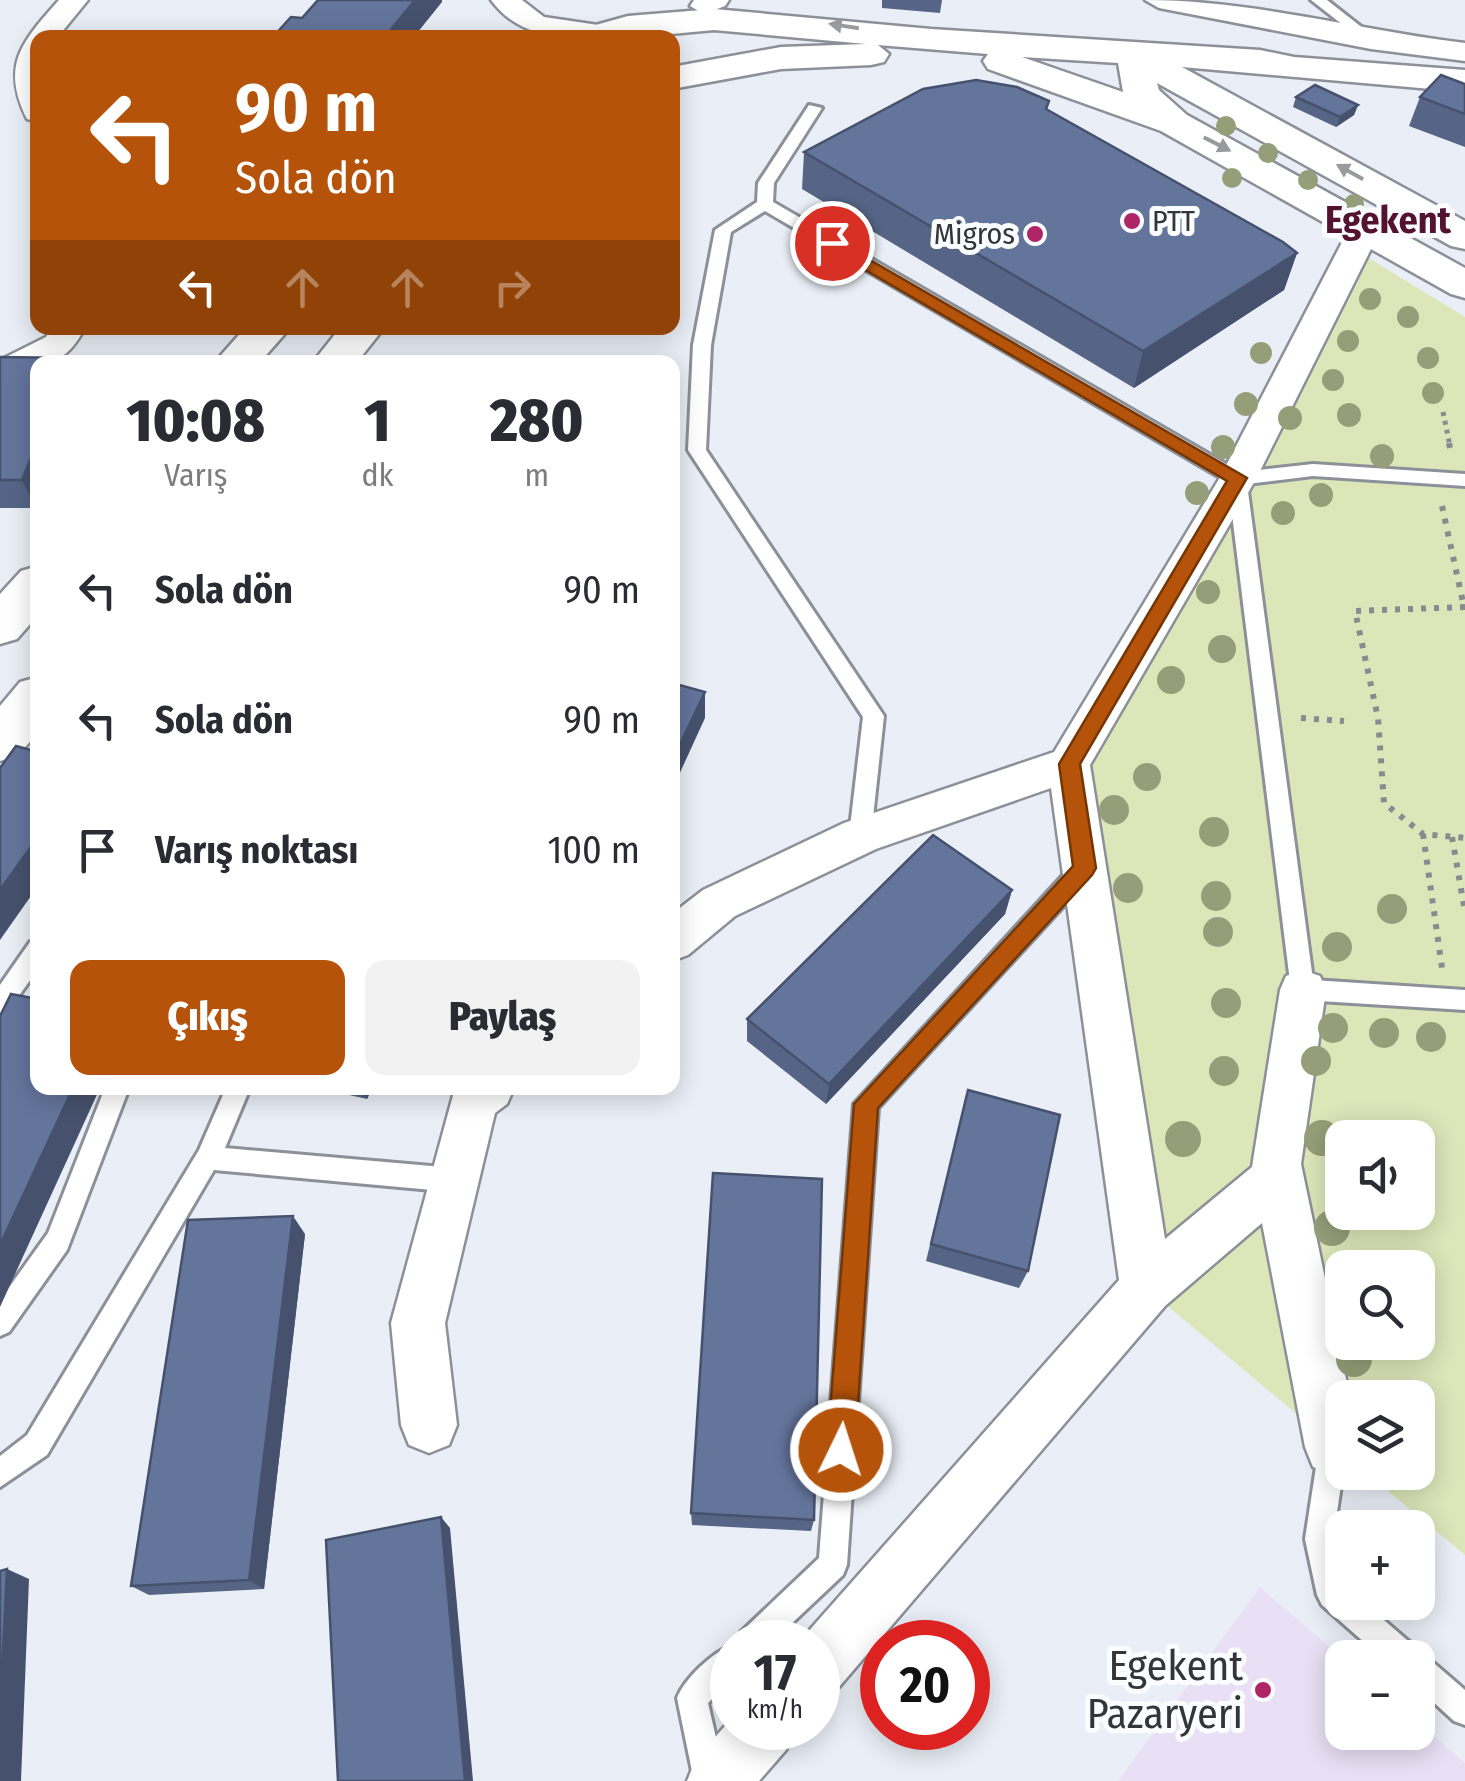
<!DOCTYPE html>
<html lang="tr">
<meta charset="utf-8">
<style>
body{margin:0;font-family:"Fira Sans Condensed",sans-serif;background:#f2f2f3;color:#2b2b33;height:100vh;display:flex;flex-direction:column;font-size:38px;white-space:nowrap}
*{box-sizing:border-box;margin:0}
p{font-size:32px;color:#7c7c81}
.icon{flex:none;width:55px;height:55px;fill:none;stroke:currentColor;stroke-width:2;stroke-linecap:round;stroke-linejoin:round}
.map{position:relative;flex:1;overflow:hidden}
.sheet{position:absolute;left:30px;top:355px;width:650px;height:740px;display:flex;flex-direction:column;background:#fff;border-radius:20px;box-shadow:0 5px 25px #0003}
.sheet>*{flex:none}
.top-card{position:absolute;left:30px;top:30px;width:650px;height:305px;border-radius:20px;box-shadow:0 5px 25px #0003;background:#b45309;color:#fff;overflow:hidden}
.tools{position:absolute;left:1325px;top:1120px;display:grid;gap:20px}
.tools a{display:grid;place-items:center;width:110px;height:110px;border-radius:20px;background:#fff;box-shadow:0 5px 25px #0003;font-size:50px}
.speed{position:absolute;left:710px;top:1620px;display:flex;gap:20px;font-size:50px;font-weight:700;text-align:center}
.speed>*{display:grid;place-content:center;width:130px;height:130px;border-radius:50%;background:#fff;box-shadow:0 5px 25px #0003;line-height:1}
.speed small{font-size:25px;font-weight:400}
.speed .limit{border:15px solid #d22;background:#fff;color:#111}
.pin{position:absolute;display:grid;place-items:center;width:85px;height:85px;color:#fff;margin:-42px;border:5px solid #fff;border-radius:50%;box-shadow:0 2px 10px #0007}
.me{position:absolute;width:110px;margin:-55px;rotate:4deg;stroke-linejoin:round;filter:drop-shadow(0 0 8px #0008)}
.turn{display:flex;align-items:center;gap:35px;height:210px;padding:0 40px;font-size:45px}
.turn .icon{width:130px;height:130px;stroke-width:2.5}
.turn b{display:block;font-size:70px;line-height:85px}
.lanes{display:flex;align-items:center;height:95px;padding:0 40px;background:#0003;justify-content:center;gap:50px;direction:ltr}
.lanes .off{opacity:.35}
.eta{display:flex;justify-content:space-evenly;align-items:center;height:170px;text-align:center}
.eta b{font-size:60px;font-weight:800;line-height:70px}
.cta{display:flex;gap:20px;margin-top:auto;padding:20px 40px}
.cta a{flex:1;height:115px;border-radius:20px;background:#b45309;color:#fff;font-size:40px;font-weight:800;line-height:115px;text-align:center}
.cta a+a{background:#f2f2f3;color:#2b2b33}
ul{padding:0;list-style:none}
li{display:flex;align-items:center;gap:30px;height:130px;padding:0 40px}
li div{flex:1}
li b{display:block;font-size:38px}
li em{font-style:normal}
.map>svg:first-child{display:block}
.commercial{fill:#eae0f5}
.green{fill:#dde6b9;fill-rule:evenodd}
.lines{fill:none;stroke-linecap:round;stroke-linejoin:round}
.service-casing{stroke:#8c9098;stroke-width:6}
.minor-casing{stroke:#8c9098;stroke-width:5}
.tertiary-casing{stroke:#8c9098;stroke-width:5}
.path-far1{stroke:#888c91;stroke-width:5;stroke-dasharray:4 5;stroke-linecap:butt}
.path{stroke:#888c91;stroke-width:6;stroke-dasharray:5 8;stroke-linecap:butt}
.service{fill:#fff;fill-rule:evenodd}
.minor{fill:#fff;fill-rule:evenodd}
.tertiary{fill:#fff;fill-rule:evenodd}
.tree{fill:#969e79}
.wall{fill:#566586}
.shaded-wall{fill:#46526d}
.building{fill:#64759c;stroke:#46526d;stroke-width:2.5}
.oneway{fill:#999a9c}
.route{fill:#b45309;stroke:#753606;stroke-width:2.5}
.poi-dot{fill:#af2667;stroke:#fbfcfe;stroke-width:4}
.labels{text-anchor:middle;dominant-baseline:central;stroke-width:10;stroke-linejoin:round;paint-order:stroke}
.far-poi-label{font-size:30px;fill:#333538;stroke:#fbfcfe;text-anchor:start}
.far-district-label{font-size:38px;font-weight:bold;fill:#531230;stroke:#fbfcfe}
.near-poi-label{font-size:42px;fill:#333538;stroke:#fbfcfe;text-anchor:end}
</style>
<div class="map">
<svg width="1465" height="1781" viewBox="0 0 1465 1781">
<rect width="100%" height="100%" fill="#eaeff7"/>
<polygon class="commercial" points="1260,1587 1342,1658 1342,1732 1418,1732 1418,1722 1465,1763 1465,1781 1118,1781"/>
<path class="green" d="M 1349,246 L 1465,317 L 1465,1555 L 1366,1473 L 1418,1472 L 1418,1398 L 1342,1398 L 1342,1452 L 1146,1288 L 1082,749 ZM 1342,1138 L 1418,1138 L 1418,1212 L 1342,1212 ZM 1342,1268 L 1418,1268 L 1418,1342 L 1342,1342 Z"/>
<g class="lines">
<g class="service-casing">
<g id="service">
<polygon points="1311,0 1327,0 1378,40 1366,43"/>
<polygon points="809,105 822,108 774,183 773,202 1240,472 1313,464 1465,474 1465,486 1313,476 1247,484 1313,980 1465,990 1465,1010 1303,1000 1295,997 1291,990 1228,482 765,211 731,232 711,345 706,450 884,716 871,836 868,842 852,842 849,836 863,717 688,450 693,345 715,230 757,202 758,183"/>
<polygon points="1084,859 1092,861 1095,868 1092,875 878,1108 847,1565 843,1575 772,1642 736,1642 741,1632 819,1558 854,1104 1076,861"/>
<polygon points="38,939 38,969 8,1011 0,1014 0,985 30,942"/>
<polygon points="105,1088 129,1088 67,1250 9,1332 0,1336 0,1300 48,1233"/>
<polygon points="226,1088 250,1088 225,1148 454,1168 463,1172 467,1180 463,1188 454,1192 214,1170 47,1455 0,1487 0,1456 27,1435 199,1150"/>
<polygon points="1333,1433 1342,1437 1343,1472 1333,1539 1342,1578 1342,1602 1363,1602 1465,1690 1465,1725 1454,1721 1418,1688 1418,1658 1382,1658 1322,1605 1317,1595 1305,1539 1319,1447 1323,1437"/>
<path d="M 732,1645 L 732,1680 L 708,1703 L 726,1781 L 694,1781 L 677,1698 C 685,1678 712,1653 732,1645 Z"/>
</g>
</g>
<g class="minor-casing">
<g id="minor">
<path d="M 59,0 L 88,0 L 57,38 L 38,38 L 38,122 L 27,119 C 0,64 23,41 59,0 Z"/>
<path d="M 491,0 L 522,0 L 544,17 L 605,26 L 609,32 L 605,38 C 561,38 520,39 491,0 Z"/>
<polygon points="694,0 729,0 725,6 704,14 690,6"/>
<path d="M 1145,0 C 1252,0 1359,30 1465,43 L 1465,61 L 1371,49 L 1159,8 Z"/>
<polygon points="1366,217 1377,220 1382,227 1256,479 1090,765 1165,1239 1252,1167 1280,990 1286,976 1303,970 1320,976 1326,990 1301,1164 1350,1398 1342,1398 1342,1471 1333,1475 1313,1467 1305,1447 1262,1223 1165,1306 839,1687 818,1696 818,1642 799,1642 1119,1280 1051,788 876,849 735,916 688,955 672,961 672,914 703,890 844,823 1054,752 1219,479 1350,227 1355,220"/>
<path d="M 51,328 L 85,328 C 73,349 63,362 38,362 L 38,370 L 0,387 L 0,360 L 46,337 Z"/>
<polygon points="455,1088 514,1088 507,1104 495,1113 445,1323 457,1425 449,1445 429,1453 409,1445 401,1425 391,1323"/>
<polygon points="732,1718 732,1728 795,1728 786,1750 759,1781 687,1781 696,1759"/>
</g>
</g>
<g class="tertiary-casing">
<g id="tertiary">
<path d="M 714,9 L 931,29 L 1260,50 L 1294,57 L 1465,70 L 1465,92 L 1182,67 L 1465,221 L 1465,249 L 1451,246 L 1157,83 L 1159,90 L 1187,115 L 1465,268 L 1465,298 L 1451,294 L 1161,131 L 988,69 L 983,61 L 988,54 L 878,45 L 889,54 L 884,62 L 871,65 L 781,69 L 672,89 L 672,67 L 781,47 L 866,44 L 714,30 L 628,38 L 569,38 L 574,31 L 628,16 ZM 1022,57 L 1118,63 L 1123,92 Z"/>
<polygon points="245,328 290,328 260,362 215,362"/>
<polygon points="340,328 384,328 357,362 313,362"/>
<polygon points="38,566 38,615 17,639 0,644 0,594 21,571"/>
<path d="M 38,677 C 38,717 45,747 0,761 L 0,706 L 20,682 Z"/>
</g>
</g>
<polyline class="path-far1" points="1443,412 1450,446"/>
<g class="path">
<polyline points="1449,443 1451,453"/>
<polyline points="1442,506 1464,607"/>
<polyline points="1465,607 1355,611 1378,718 1384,803 1423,834 1465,838"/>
<polyline points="1301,718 1344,721"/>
<polyline points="1423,834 1442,968"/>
<polyline points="1452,837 1465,912"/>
</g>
<use href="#service" class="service"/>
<use href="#minor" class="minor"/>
<use href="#tertiary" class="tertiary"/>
</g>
<g class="tree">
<circle cx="1226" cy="126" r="10"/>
<circle cx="1268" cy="153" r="10"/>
<circle cx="1232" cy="178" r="10"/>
<circle cx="1308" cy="180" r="10"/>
<circle cx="1354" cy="204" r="10"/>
<circle cx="1391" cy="224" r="11"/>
<circle cx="1370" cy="299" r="11"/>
<circle cx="1408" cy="317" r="11"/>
<circle cx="1348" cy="341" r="11"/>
<circle cx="1261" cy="353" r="11"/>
<circle cx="1428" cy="358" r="11"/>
<circle cx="1333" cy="380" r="11"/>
<circle cx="1433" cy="393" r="11"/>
<circle cx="1246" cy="404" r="12"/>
<circle cx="1349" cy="415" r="12"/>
<circle cx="1290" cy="418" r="12"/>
<circle cx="1223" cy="447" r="12"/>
<circle cx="1382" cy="456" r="12"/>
<circle cx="1197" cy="493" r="12"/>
<circle cx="1321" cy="495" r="12"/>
<circle cx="1283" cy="513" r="12"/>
<circle cx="1208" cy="592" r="12"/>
<circle cx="1222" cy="649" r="14"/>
<circle cx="1171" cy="680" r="14"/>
<circle cx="1147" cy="777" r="14"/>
<circle cx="1114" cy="810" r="15"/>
<circle cx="1214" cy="832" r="15"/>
<circle cx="1128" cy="888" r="15"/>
<circle cx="1216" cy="896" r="15"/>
<circle cx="1392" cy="909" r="15"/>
<circle cx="1218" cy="932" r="15"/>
<circle cx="1337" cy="947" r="15"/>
<circle cx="1226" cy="1003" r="15"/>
<circle cx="1333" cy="1028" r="15"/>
<circle cx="1384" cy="1033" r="15"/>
<circle cx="1431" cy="1037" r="15"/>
<circle cx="1316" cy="1061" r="15"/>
<circle cx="1224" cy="1071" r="15"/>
<circle cx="1322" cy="1138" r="18"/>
<circle cx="1183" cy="1139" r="18"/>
<circle cx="1332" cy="1228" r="18"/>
<circle cx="1354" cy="1359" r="18"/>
</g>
<g class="wall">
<polygon points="882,0 942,0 940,13 882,8"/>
<polygon points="1465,84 1465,147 1409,126 1420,97"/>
<polygon points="1296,97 1358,105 1354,115 1336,127 1293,107"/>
<polygon points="1049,101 1047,109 1297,253 1284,290 1134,388 802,189 804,152"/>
<polygon points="0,357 71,358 72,362 38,362 36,508 0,508"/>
<polygon points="1012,890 1005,914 826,1104 747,1041 747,1019"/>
<polygon points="318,1088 372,1088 367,1099"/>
<polygon points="968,1090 1028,1271 1019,1288 926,1261"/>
<polygon points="305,1234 264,1589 149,1595 131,1586"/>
<polygon points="691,1513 814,1520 811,1531 692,1525"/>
</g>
<g class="shaded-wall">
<polygon points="415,0 442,0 442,2 413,38 384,38"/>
<polygon points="1358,105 1354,115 1336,127 1340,117"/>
<polygon points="1297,253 1284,290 1134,388 1143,351"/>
<polygon points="38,441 38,505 36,508 22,480"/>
<polygon points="705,692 705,718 672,790 672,761"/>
<polygon points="38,837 38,886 0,940 0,890"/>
<polygon points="1012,890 1005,914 826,1104 829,1084"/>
<polygon points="73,1088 100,1088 0,1307 0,1245"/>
<polygon points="361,1088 372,1088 367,1099"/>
<polygon points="293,1216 305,1234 264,1589 249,1580"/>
<polygon points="441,1517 450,1528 473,1781 465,1781"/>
<polygon points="7,1569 29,1579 21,1781 0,1781 0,1712"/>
</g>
<g class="building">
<polygon points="318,0 415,0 384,38 272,38 291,17 302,18"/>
<polygon points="1441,75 1465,84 1465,114 1420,97"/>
<polygon points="976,80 1017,87 1049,101 1046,109 1283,242 1297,253 1143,351 804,152 923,89"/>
<polygon points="1315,85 1358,105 1340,117 1296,97"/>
<polygon points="0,357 71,358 69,362 38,362 38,441 22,480 0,480"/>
<polygon points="672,683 705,692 672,761"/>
<polygon points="16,746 38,752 38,837 0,890 0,768"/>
<polygon points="933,835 1012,890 829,1084 747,1019"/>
<polygon points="11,994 38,999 38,1088 73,1088 0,1245 0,1016"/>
<polygon points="968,1090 1060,1115 1028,1271 931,1244"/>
<polygon points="713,1173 822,1179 814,1520 691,1513"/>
<polygon points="293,1216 249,1580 131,1586 188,1220"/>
<polygon points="441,1517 465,1781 338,1781 326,1540"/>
<polygon points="7,1569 0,1712 0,1571"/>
</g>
<defs><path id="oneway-solid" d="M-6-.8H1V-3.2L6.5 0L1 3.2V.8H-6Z" transform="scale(2.5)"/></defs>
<g class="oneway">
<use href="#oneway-solid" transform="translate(844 26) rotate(-171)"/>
<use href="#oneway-solid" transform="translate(1217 144) rotate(27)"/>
<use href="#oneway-solid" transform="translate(1350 172) rotate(-151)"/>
</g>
<polygon class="route" points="832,238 1247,478 1080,764 1096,868 1092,875 878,1108 855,1450 851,1460 841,1464 831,1460 827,1450 854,1104 1073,866 1059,764 1227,481 826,247 826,240"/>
<g class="poi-dot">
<circle cx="1132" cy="221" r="10"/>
<circle cx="1035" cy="234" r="10"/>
<circle cx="1263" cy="1690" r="10"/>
</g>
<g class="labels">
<g class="far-poi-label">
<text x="1152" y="221">PTT</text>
<text x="1015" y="234" text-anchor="end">Migros</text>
</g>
<g class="far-district-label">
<text x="1388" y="220">Egekent</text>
</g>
<g class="near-poi-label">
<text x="1243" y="1666">Egekent<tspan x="1243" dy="48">Pazaryeri</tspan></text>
</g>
</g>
</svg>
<div class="tools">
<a><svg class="icon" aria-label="sound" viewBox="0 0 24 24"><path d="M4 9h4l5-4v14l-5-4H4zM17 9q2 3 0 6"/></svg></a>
<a><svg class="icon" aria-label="search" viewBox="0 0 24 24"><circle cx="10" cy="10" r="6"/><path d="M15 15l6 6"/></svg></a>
<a><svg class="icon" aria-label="layers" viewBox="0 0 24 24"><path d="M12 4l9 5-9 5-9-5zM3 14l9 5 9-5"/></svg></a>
<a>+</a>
<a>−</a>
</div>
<div class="speed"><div>17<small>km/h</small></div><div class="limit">20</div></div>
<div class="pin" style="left:832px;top:243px;background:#d93025"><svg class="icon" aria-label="arrive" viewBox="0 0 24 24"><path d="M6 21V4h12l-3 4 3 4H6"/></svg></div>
<svg class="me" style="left:841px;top:1450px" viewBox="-20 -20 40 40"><circle r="17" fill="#b45309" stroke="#fff" stroke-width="3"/><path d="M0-11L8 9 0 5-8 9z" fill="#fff"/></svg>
<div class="top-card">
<div class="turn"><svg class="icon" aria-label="left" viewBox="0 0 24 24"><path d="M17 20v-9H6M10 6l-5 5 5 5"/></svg><div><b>90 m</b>Sola dön</div></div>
<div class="lanes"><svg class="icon" aria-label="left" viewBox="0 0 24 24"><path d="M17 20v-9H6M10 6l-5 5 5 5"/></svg><svg class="icon off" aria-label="ahead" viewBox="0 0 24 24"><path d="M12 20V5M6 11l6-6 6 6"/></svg><svg class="icon off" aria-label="ahead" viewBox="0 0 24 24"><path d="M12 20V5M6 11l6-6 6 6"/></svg><svg class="icon off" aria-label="right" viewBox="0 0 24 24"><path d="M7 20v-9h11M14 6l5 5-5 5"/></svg></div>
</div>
<section class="sheet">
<div class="eta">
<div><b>10:08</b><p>Varış</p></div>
<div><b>1</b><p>dk</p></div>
<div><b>280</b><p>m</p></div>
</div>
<ul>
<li><svg class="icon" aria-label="left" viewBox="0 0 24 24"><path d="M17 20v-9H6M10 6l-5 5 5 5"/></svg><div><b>Sola dön</b></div><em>90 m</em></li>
<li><svg class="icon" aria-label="left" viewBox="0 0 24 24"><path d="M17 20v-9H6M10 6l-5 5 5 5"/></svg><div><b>Sola dön</b></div><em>90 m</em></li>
<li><svg class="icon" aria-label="arrive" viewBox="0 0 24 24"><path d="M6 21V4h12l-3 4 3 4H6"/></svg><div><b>Varış noktası</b></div><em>100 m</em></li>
</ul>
<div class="cta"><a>Çıkış</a><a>Paylaş</a></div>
</section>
</div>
